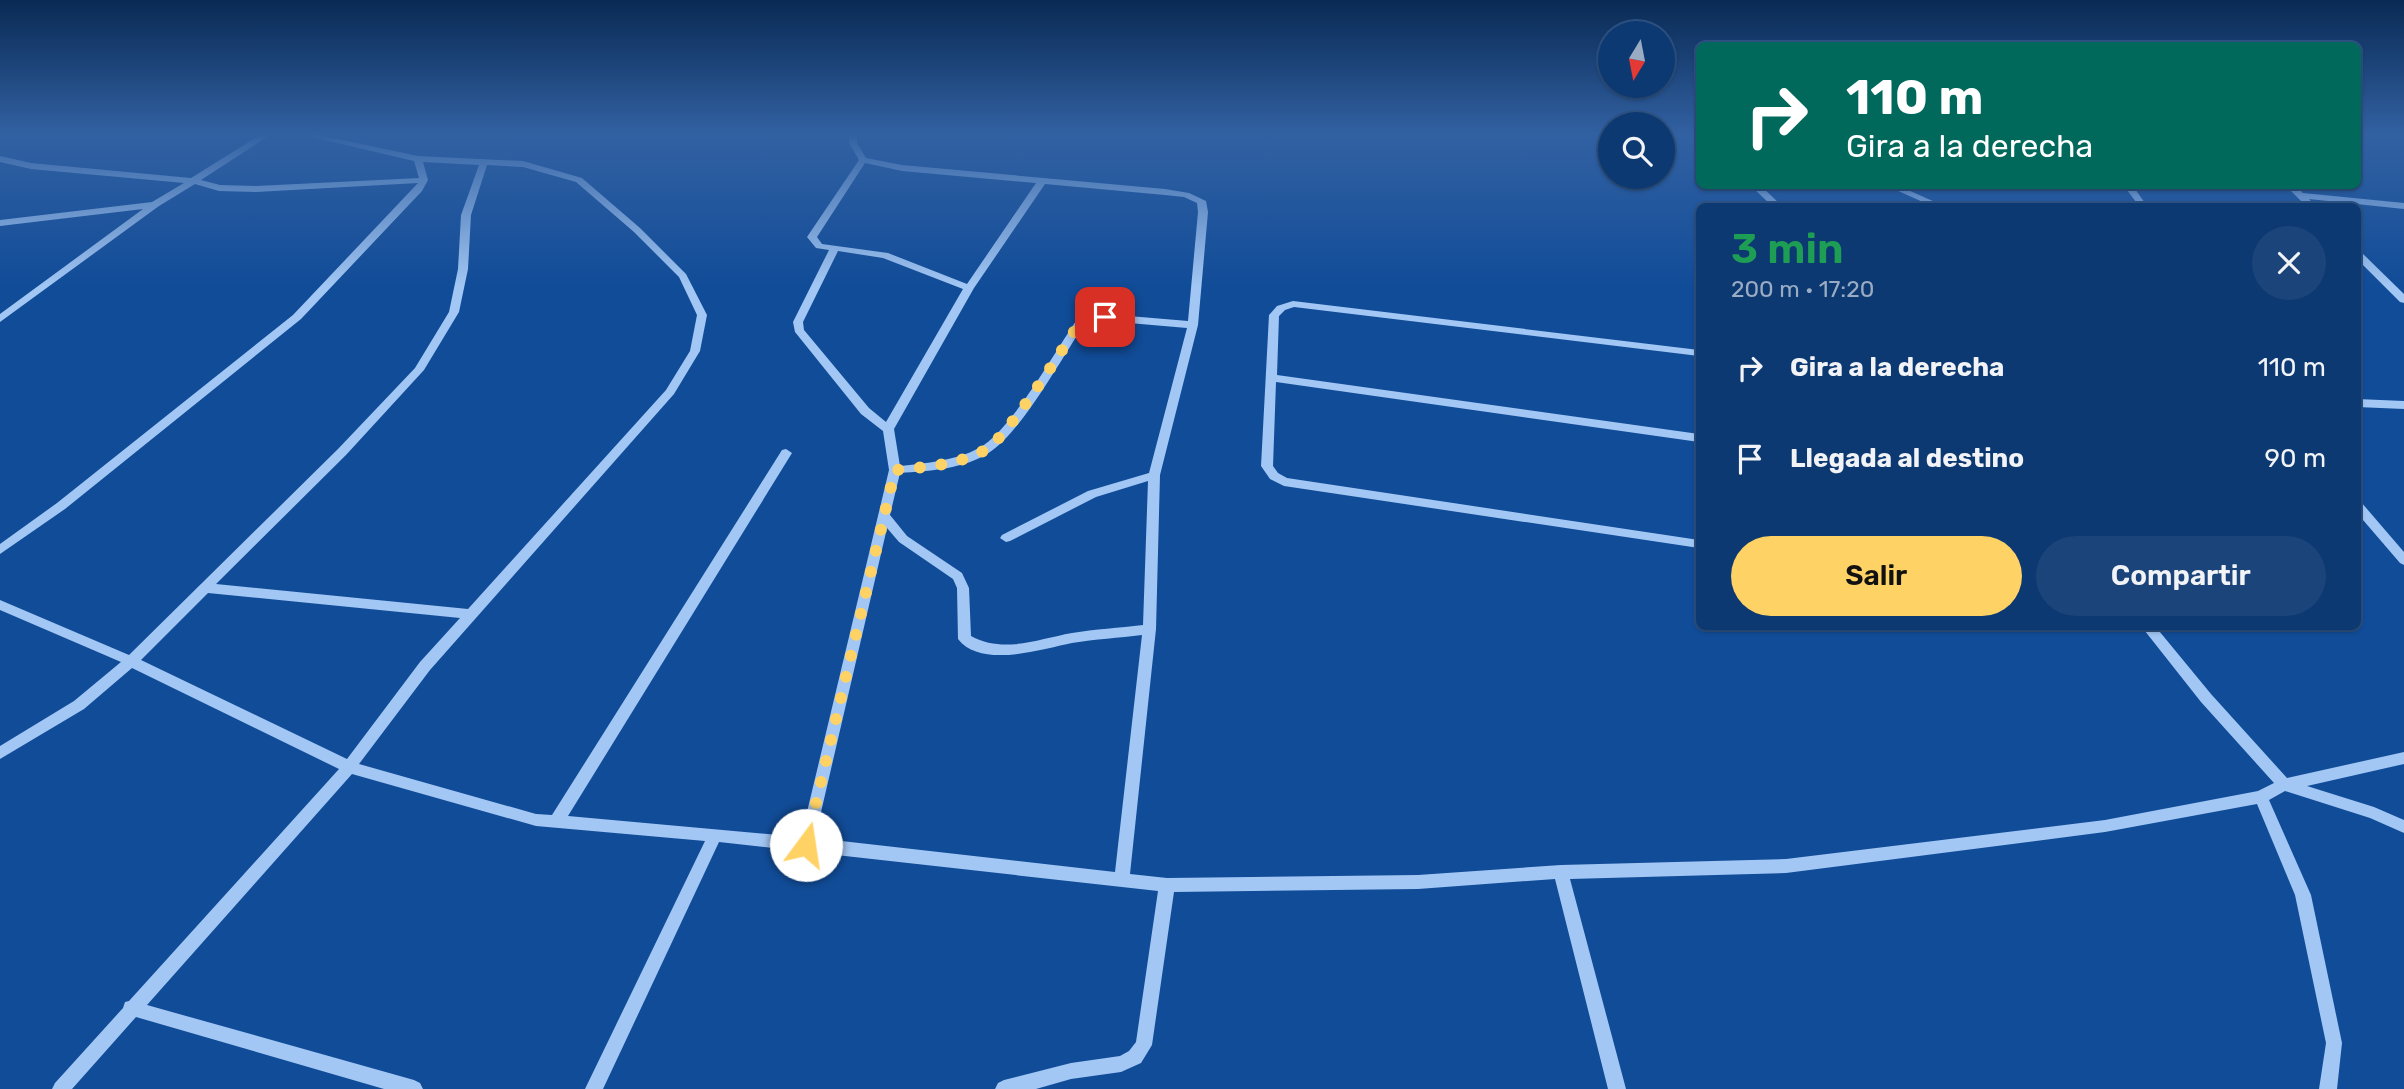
<!DOCTYPE html>
<html lang="es">
<meta charset="utf-8">
<style>
body{margin:0;font-family:Rubik,sans-serif;background:#1b447a;color:#f1f3f6;height:100vh;display:flex;flex-direction:column;font-size:26px;white-space:nowrap}
*{box-sizing:border-box;margin:0}
p{font-size:23px;color:#9aacc4}
.icon{flex:none;width:38px;height:38px;fill:none;stroke:currentColor;stroke-width:2;stroke-linecap:round;stroke-linejoin:round}
.map{position:relative;flex:1;overflow:hidden}
.sheet{position:absolute;left:1696px;top:203px;width:665px;height:427px;display:flex;flex-direction:column;background:#0d3972;border-radius:10px;box-shadow:0 2px 5px #0004,0 0 0 2px #2d5384}
.sheet>*{flex:none}
.banner{position:absolute;left:1696px;top:42px;width:665px;height:147px;border-radius:10px;box-shadow:0 2px 5px #0004,0 0 0 2px #2d5384;background:#00695c;color:#fff;overflow:hidden}
.needle{width:46px;rotate:190deg}
.buttons{position:absolute;left:1598px;top:21px;display:grid;gap:14px}
.buttons a{display:grid;place-items:center;width:77px;height:77px;border-radius:50%;background:#0d3972;box-shadow:0 2px 5px #0004,0 0 0 2px #2d5384;font-size:35px}
.pin{position:absolute;display:grid;place-items:center;width:60px;height:60px;color:#fff;margin:-30px;border-radius:14px;box-shadow:0 4px 10px #0006}
.me{position:absolute;width:77px;margin:-38px;rotate:14deg;stroke-linejoin:round;filter:drop-shadow(0 0 5px #0008)}
.turn{display:flex;align-items:center;gap:24px;height:147px;padding:0 35px;font-size:32px}
.turn .icon{width:91px;height:91px;stroke-width:2.5}
.turn b{display:block;font-size:49px;line-height:60px}
.round{display:grid;place-items:center;flex:none;width:74px;height:74px;border-radius:37px;background:#1b447a}
.head{display:flex;align-items:center;justify-content:space-between;height:119px;padding:0 35px}
h1{font-size:42px;font-weight:600;line-height:52px;color:#1e9e55}
.primary-button{display:flex;gap:14px;margin-top:auto;padding:14px 35px}
.primary-button a{flex:1;height:80px;border-radius:42px;background:#ffd265;color:#111;font-size:28px;font-weight:600;line-height:80px;text-align:center}
.primary-button a+a{background:#1b447a;color:#f1f3f6}
ul{padding:0;list-style:none}
li{display:flex;align-items:center;gap:21px;height:91px;padding:0 35px}
li div{flex:1}
li b{display:block;font-size:26px}
li em{font-style:normal}
.map>svg:first-child{display:block}
.lines{fill:none;stroke-linecap:round;stroke-linejoin:round}
.minor{fill:#a2c7f4;fill-rule:evenodd}
.route{stroke:#ffd265;stroke-width:12;stroke-dasharray:0 21.6}
</style>
<div class="map">
<svg width="2404" height="1089" viewBox="0 0 2404 1089">
<rect width="100%" height="100%" fill="#114c98"/>
<g class="lines">
<g class="minor">
<path d="M 260,135 L 270,135 L 201,180 L 220,185 L 256,186 L 419,178 L 414,161 L 303,135 L 319,135 L 418,156 L 523,161 L 582,178 L 640,228 L 686,274 L 707,315 L 700,351 L 674,394 L 430,670 L 359,764 L 536,814 L 552,815 L 782,450 L 786,449 L 792,453 L 568,816 L 801,837 L 889,470 L 883,431 L 861,414 L 795,332 L 793,322 L 829,250 L 816,248 L 807,237 L 859,160 L 849,143 L 849,135 L 857,135 L 857,143 L 866,158 L 902,165 L 1165,189 L 1189,193 L 1206,201 L 1208,212 L 1198,325 L 1160,475 L 1156,629 L 1130,874 L 1167,878 L 1418,875 L 1561,865 L 1786,859 L 2105,820 L 2258,791 L 2274,783 L 2201,702 L 2141,626 L 2155,626 L 2211,694 L 2287,778 L 2404,752 L 2404,764 L 2307,786 L 2374,807 L 2404,820 L 2404,833 L 2370,818 L 2285,791 L 2269,800 L 2311,895 L 2342,1043 L 2337,1089 L 2319,1089 L 2326,1043 L 2295,895 L 2257,804 L 2105,832 L 1786,873 L 1570,879 L 1626,1089 L 1608,1089 L 1555,879 L 1418,889 L 1174,892 L 1152,1045 L 1141,1063 L 1121,1072 L 1071,1079 L 1036,1089 L 995,1089 L 998,1083 L 1004,1080 L 1071,1063 L 1120,1056 L 1129,1051 L 1136,1042 L 1158,891 L 719,842 L 603,1089 L 585,1089 L 705,841 L 536,826 L 352,774 L 147,1005 L 414,1080 L 420,1083 L 423,1089 L 384,1089 L 136,1017 L 72,1089 L 52,1089 L 55,1083 L 123,1008 L 125,1002 L 129,1001 L 339,769 L 132,668 L 84,709 L 0,759 L 0,746 L 74,701 L 121,662 L 0,610 L 0,600 L 129,655 L 338,449 L 415,368 L 449,312 L 458,269 L 461,215 L 479,165 L 423,162 L 428,180 L 422,191 L 301,319 L 65,509 L 0,554 L 0,544 L 57,503 L 293,315 L 418,183 L 256,192 L 219,191 L 195,184 L 159,206 L 0,322 L 0,314 L 143,209 L 0,226 L 0,220 L 152,202 L 184,183 L 31,169 L 0,162 L 0,156 L 31,163 L 191,178 ZM 865,163 L 902,171 L 1036,183 L 967,284 L 888,253 L 822,244 L 817,237 ZM 487,165 L 523,167 L 576,182 L 634,232 L 679,277 L 697,315 L 690,351 L 666,390 L 468,609 L 216,584 L 346,455 L 424,370 L 459,312 L 468,269 L 471,215 ZM 1045,184 L 1165,195 L 1184,197 L 1197,203 L 1198,212 L 1188,321 L 1105,314 L 1092,314 L 1076,321 C 1054,353 1011,431 979,448 C 955,461 926,463 900,466 L 894,429 L 974,288 ZM 838,251 L 883,258 L 963,289 L 886,422 L 869,408 L 804,330 L 803,322 ZM 1094,320 L 1187,328 L 1149,473 L 1088,491 L 1002,535 L 1000,538 L 1006,542 L 1010,541 L 1096,497 L 1148,481 L 1143,625 C 1119,628 1095,629 1072,633 C 1038,639 1004,654 971,636 L 969,588 L 962,573 L 907,536 L 890,515 L 900,473 C 929,471 965,469 990,452 C 1022,431 1061,359 1084,325 ZM 887,528 L 899,542 L 953,579 L 957,588 L 958,639 C 981,669 1042,649 1072,643 C 1095,639 1119,638 1142,635 L 1115,872 L 815,838 ZM 208,593 L 460,618 L 420,662 L 347,759 L 141,660 Z"/>
<polygon points="1751,186 1761,186 1782,206 1772,206"/>
<polygon points="1887,186 1899,186 1944,206 1932,206"/>
<polygon points="2124,186 2133,186 2147,206 2139,206"/>
<polygon points="2286,186 2296,186 2303,193 2404,203 2404,209 2309,199 2316,206 2306,206"/>
<polygon points="2357,250 2360,251 2404,294 2404,303 2400,302 2357,259"/>
<polygon points="1293,301 1699,350 1699,356 1294,307 1285,310 1279,316 1277,375 1699,434 1699,442 1276,382 1273,466 1278,473 1287,478 1699,540 1699,548 1284,486 1270,479 1261,466 1269,315 1277,306"/>
<polygon points="2357,399 2404,401 2404,409 2357,407"/>
<polygon points="2357,501 2361,502 2404,552 2404,565 2400,563 2357,513"/>
</g>
</g>
<linearGradient id="sky" x2="0" y2="1"><stop stop-color="#092a54"/><stop offset="0.47" stop-color="#3261a2"/><stop offset="1" stop-color="#3261a2" stop-opacity="0"/></linearGradient>
<rect width="2404" height="287" fill="url(#sky)"/>
<g class="lines">
<path class="route" d="M 806,845 L 895,470 C 925,467 959,465 985,450 C 1008,437 1062,349 1080,323 L 1092,317 L 1105,317"/>
</g>
</svg>
<div class="buttons">
<a><svg class="needle" viewBox="-14 -14 28 28"><path d="M0-13l5 13h-10z" fill="#e53935"/><path d="M0 13l5-13h-10z" fill="#9aacc4"/></svg></a>
<a><svg class="icon" aria-label="search" viewBox="0 0 24 24"><circle cx="10" cy="10" r="6"/><path d="M15 15l6 6"/></svg></a>
</div>
<div class="pin" style="left:1105px;top:317px;background:#d93025"><svg class="icon" aria-label="arrive" viewBox="0 0 24 24"><path d="M6 21V4h12l-3 4 3 4H6"/></svg></div>
<svg class="me" style="left:806px;top:845px" viewBox="-20 -20 40 40"><circle r="19" fill="#fff"/><path d="M0-13L10 11 0 6-10 11z" fill="#ffd265"/></svg>
<div class="banner">
<div class="turn"><svg class="icon" aria-label="right" viewBox="0 0 24 24"><path d="M7 20v-9h11M14 6l5 5-5 5"/></svg><div><b>110 m</b>Gira a la derecha</div></div>
</div>
<section class="sheet">
<div class="head"><div><h1>3 min</h1><p>200 m · 17:20</p></div><a class="round"><svg class="icon" aria-label="close" viewBox="0 0 24 24"><path d="M6 6l12 12M18 6L6 18"/></svg></a></div>
<ul>
<li><svg class="icon" aria-label="right" viewBox="0 0 24 24"><path d="M7 20v-9h11M14 6l5 5-5 5"/></svg><div><b>Gira a la derecha</b></div><em>110 m</em></li>
<li><svg class="icon" aria-label="arrive" viewBox="0 0 24 24"><path d="M6 21V4h12l-3 4 3 4H6"/></svg><div><b>Llegada al destino</b></div><em>90 m</em></li>
</ul>
<div class="primary-button"><a>Salir</a><a>Compartir</a></div>
</section>
</div>
